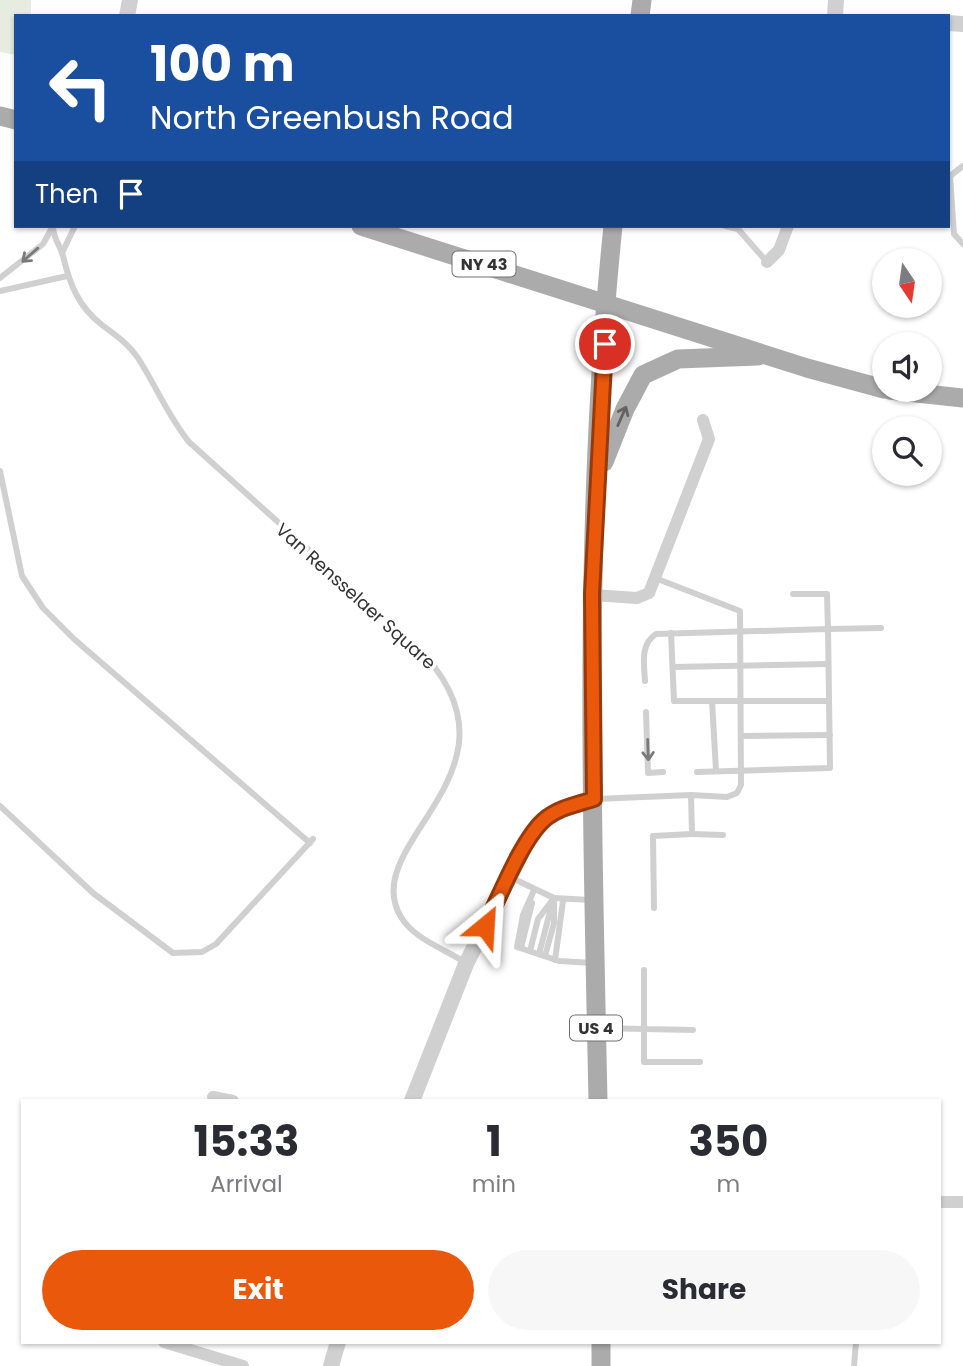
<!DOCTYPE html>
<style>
body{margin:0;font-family:Poppins,sans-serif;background:#f7f7f7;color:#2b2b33;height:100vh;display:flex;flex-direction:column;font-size:26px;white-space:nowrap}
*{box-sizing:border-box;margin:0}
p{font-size:23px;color:#7c7c81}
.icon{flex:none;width:38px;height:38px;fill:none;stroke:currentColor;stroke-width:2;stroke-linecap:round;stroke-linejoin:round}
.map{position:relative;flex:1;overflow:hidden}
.details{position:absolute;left:21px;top:1099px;width:920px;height:245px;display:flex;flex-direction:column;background:#fff;border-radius:0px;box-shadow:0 2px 5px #0004}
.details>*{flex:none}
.guide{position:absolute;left:14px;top:14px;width:936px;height:214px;border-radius:0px;box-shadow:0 2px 5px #0004;background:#1a4fa0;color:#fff;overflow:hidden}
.needle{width:46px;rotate:167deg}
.buttons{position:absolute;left:872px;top:248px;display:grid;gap:14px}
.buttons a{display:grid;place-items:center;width:70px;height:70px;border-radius:50%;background:#fff;box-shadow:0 2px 5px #0004;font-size:35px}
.pin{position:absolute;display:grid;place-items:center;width:60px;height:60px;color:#fff;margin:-30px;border:4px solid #fff;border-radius:50%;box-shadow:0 2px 7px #0007}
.me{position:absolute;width:77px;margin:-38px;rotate:27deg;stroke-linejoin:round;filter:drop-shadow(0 0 5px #0008)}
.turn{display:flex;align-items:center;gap:24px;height:147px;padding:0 21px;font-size:32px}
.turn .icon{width:91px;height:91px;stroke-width:2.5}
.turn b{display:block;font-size:49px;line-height:60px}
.then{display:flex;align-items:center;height:66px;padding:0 21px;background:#0003;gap:14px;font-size:26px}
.eta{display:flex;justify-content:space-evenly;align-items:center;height:119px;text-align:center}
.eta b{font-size:42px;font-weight:700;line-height:49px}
.cta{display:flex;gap:14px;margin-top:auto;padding:14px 21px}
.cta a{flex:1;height:80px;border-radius:42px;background:#ea580c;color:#fff;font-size:28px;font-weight:700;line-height:80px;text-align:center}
.cta a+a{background:#f7f7f7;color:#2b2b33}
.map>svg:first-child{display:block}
.green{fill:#e6ecdf}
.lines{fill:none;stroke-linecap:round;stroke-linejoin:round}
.service{stroke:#d0d0d0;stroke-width:6}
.minor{stroke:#d0d0d0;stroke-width:12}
.tertiary{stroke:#d0d0d0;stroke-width:16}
.primary{stroke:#ababab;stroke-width:19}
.oneway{stroke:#7a7a7a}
.oneway2{stroke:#636363}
.route-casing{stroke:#983908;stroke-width:18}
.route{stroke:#ea580c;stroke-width:12}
.labels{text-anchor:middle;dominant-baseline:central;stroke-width:7;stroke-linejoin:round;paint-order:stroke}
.shield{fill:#fff;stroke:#707070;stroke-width:2}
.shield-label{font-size:16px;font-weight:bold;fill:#333}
.street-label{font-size:18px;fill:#333;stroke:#fff}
</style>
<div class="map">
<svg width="963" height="1366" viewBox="0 0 963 1366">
<rect width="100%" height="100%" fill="#fff"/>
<polygon class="green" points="0,0 31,0 31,16 16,16 16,55 0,52"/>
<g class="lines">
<g class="service">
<polyline points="963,166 950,176 954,234 963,244"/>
<path d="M 53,226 C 53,239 60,244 63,256 C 70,285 78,306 102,325 C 115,335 129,344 138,358 C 156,386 168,416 189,442 L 417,647 C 539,770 355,842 401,917 C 414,939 445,949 466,963"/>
<polyline points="725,226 738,229 767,262"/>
<polyline points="62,253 75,226"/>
<polyline points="0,278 43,244 52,228"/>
<polyline points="0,291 67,276"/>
<polyline points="0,471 22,576 43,608 74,639 310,843"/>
<polyline points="793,594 827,594 828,629 881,628"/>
<polyline points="671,633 674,701 828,701"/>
<polyline points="673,667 828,664"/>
<path d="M 645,681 C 644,664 640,644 656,634 L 828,629 L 830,768 L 697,772"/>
<polyline points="712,701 716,770"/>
<polyline points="646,712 648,773 663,772"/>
<polyline points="742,736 830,735"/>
<polyline points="596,799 691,795 727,797 737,793 741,785 740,611 655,578"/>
<polyline points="0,806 93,893 173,953 202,952 216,944 313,839"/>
<polyline points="692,834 723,835"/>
<polyline points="512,878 554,898 590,900"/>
<polyline points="534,890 523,915 517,947 559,961 593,963"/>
<polyline points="654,908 653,836 692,834 691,795"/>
<polyline points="521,948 532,903"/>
<polyline points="530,951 538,919 554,898"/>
<polyline points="539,954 552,904"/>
<polyline points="545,956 554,923 554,898"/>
<polyline points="555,960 563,901"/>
<polyline points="644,970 644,1029 693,1030"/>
<polyline points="598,1028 644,1029 644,1062 700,1062"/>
<polyline points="854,1366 856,1342"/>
</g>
<g class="minor">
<polyline points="767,262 779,250 788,226"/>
<polyline points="592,595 637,598 649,593 709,439 703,420"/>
<polyline points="213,1097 233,1101"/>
<polyline points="940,1202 963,1202"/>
<polyline points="164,1342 243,1366"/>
</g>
<g class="tertiary">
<polyline points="127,16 130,0"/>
<polyline points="835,16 836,0"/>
<polyline points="948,23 963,24"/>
<polyline points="412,1101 466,964 527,842 544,820 568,807 594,799"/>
<polyline points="331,1366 338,1342"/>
</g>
<g class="primary">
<polyline points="640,16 642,0"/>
<polyline points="0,116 16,120"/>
<polyline points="361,226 807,368 884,389"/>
<polyline points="889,390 963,398"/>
<polyline points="604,462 625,409 643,375 678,359 758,356"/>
<path d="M 598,1101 C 592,810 583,516 613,226"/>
<polyline points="601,1342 601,1366"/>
</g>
</g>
<defs><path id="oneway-shaft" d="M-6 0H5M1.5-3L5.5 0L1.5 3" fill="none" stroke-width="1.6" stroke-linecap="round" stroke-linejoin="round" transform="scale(1.75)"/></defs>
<g class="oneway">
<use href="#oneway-shaft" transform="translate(30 255) rotate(139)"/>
<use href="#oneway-shaft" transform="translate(648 750) rotate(88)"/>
</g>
<use class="oneway2" href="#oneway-shaft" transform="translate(622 416) rotate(-66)"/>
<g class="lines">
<g class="route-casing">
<path id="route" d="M 485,926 C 499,898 522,839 544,820 C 557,808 578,804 594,799 L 592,594 L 605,344"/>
</g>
<use href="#route" class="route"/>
</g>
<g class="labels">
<g class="shield">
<rect x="452.5" y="251.5" width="63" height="25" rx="5"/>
<rect x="570" y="1015.5" width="52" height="25" rx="5"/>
</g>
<g class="shield-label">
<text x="484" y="264">NY 43</text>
<text x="596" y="1028">US 4</text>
</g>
<g class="street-label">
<text transform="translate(356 596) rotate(42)">Van Rensselaer Square</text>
</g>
</g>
</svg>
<div class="buttons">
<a><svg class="needle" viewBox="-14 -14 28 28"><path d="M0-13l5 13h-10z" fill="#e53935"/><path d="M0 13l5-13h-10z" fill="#7c7c81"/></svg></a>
<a><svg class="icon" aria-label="sound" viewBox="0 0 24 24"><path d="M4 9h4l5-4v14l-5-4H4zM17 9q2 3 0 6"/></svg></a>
<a><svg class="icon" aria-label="search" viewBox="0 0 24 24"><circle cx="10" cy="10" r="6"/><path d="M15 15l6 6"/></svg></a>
</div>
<div class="pin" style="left:605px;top:344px;background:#d93025"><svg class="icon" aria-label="arrive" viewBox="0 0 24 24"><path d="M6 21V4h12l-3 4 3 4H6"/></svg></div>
<svg class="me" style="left:485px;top:926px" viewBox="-20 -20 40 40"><path d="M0-17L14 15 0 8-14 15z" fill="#ea580c" stroke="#fff" stroke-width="4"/></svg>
<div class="guide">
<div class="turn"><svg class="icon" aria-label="left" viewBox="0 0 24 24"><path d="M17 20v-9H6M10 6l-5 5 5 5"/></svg><div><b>100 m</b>North Greenbush Road</div></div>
<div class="then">Then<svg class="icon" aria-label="arrive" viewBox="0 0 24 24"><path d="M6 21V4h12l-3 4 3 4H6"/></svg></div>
</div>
<section class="details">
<div class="eta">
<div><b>15:33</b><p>Arrival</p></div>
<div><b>1</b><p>min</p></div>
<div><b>350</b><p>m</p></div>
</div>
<div class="cta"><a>Exit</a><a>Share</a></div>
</section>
</div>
